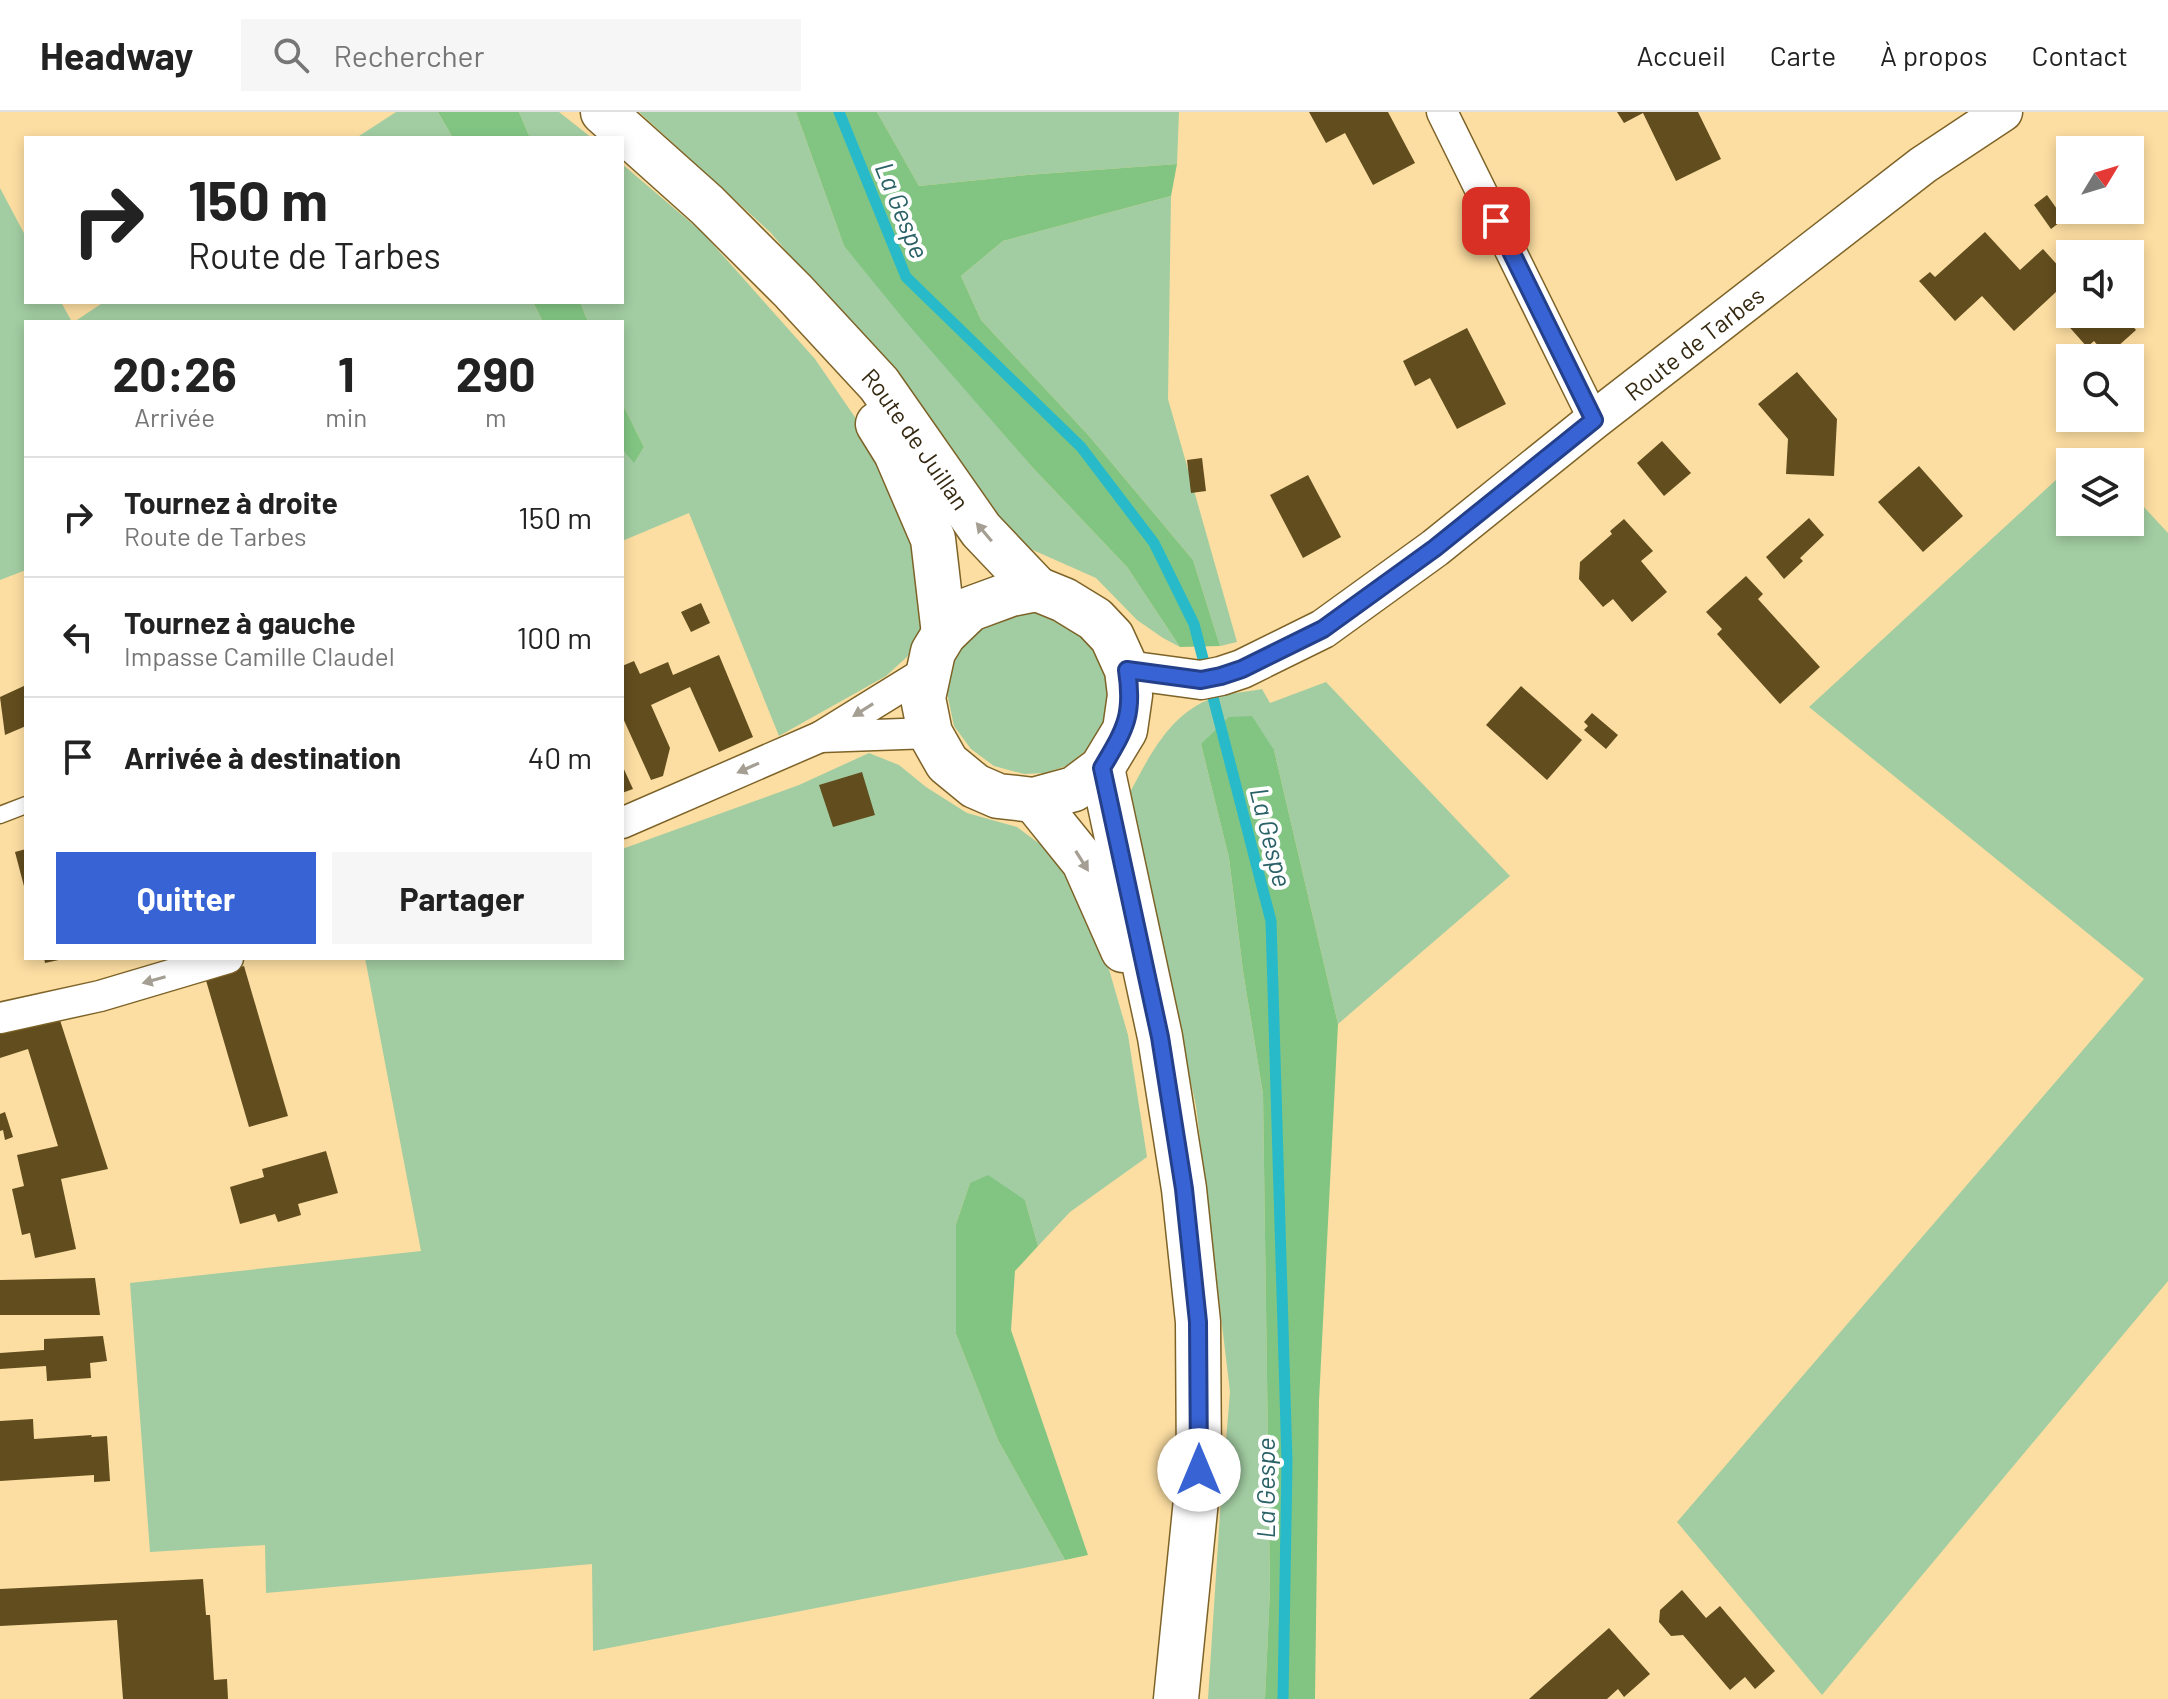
<!DOCTYPE html>
<html lang="fr">
<meta charset="utf-8">
<style>
body{margin:0;font-family:Barlow,sans-serif;background:#f6f6f6;color:#222;height:100vh;display:flex;flex-direction:column;font-size:30px;white-space:nowrap}
*{box-sizing:border-box;margin:0}
p{font-size:26px;color:#767676}
.icon{flex:none;width:44px;height:44px;fill:none;stroke:currentColor;stroke-width:2;stroke-linecap:round;stroke-linejoin:round}
.map{position:relative;flex:1;overflow:hidden}
.sheet{position:absolute;left:24px;top:208px;width:600px;height:640px;display:flex;flex-direction:column;background:#fff;border-radius:0px;box-shadow:0 4px 12px #0003}
.sheet>*{flex:none}
.guide{position:absolute;left:24px;top:24px;width:600px;height:168px;border-radius:0px;box-shadow:0 4px 12px #0003;background:#fff;color:#222;overflow:hidden}
.needle{width:52px;rotate:52deg}
.tools{position:absolute;left:2056px;top:24px;display:grid;gap:16px}
.tools a{display:grid;place-items:center;width:88px;height:88px;border-radius:0px;background:#fff;box-shadow:0 4px 12px #0003;font-size:40px}
.pin{position:absolute;display:grid;place-items:center;width:68px;height:68px;color:#fff;margin:-34px;border-radius:16px;box-shadow:0 4px 12px #0006}
.me{position:absolute;width:88px;margin:-44px;rotate:0deg;stroke-linejoin:round;filter:drop-shadow(0 0 6px #0008)}
.turn{display:flex;align-items:center;gap:28px;height:168px;padding:0 32px;font-size:36px}
.turn .icon{width:104px;height:104px;stroke-width:2.5}
.turn b{display:block;font-size:56px;line-height:68px}
.eta{display:flex;justify-content:space-evenly;align-items:center;height:136px;text-align:center}
.eta b{font-size:48px;font-weight:700;line-height:56px}
.button{display:flex;gap:16px;margin-top:auto;padding:16px 32px}
.button a{flex:1;height:92px;border-radius:0px;background:#3863d4;color:#fff;font-size:32px;font-weight:700;line-height:92px;text-align:center}
.button a+a{background:#f6f6f6;color:#222}
ul{padding:0;list-style:none}
li{display:flex;align-items:center;gap:24px;height:120px;padding:0 32px;border-top:2px solid #e0e0e0}
li div{flex:1}
li b{display:block;font-size:30px}
li em{font-style:normal}
header{display:flex;align-items:center;gap:48px;box-sizing:border-box;height:112px;padding:0 40px;background:#fff;border-bottom:2px solid #e0e0e0}
header strong{font-size:38px}
nav{display:flex;gap:44px;margin-inline-start:auto;font-size:28px}
.search{width:560px;height:72px;background:#f6f6f6;display:flex;align-items:center;gap:20px;box-sizing:border-box;padding:0 28px;border-radius:0px;color:#767676;font-size:30px}
.map>svg:first-child{display:block}
.green{fill:#a2cda2}
.forest{fill:#82c583}
.lines{fill:none;stroke-linecap:round;stroke-linejoin:round}
.stream{stroke:#28bac8;stroke-width:11}
.building{fill:#624d1e}
.service-casing{stroke:#7d6328;stroke-width:19}
.minor-casing{stroke:#7d6328;stroke-width:33}
.tertiary-casing{stroke:#7d6328;stroke-width:41}
.secondary-casing{stroke:#7d6328;stroke-width:47}
.service{stroke:#fff;stroke-width:16}
.minor{stroke:#fff;stroke-width:30}
.tertiary{stroke:#fff;stroke-width:38}
.secondary{stroke:#fff;stroke-width:44}
.oneway{fill:#a49e93}
.route-casing{stroke:#24408a;stroke-width:20}
.route{stroke:#3863d4;stroke-width:14}
.labels{text-anchor:middle;dominant-baseline:central;stroke-width:8;stroke-linejoin:round;paint-order:stroke}
.street-label{font-size:24px;fill:#342810;stroke:#fff}
.water-label{font-size:26px;font-style:italic;fill:#2a6167;stroke:#fff}
</style>
<header>
<strong>Headway</strong>
<div class="search"><svg class="icon" aria-label="search" viewBox="0 0 24 24"><circle cx="10" cy="10" r="6"/><path d="M15 15l6 6"/></svg>Rechercher</div>
<nav><a>Accueil</a><a>Carte</a><a>À propos</a><a>Contact</a></nav>
</header>
<div class="map">
<svg width="2168" height="1587" viewBox="0 0 2168 1587">
<rect width="100%" height="100%" fill="#fcdea2"/>
<g class="green">
<polygon points="396,0 438,0 453,26 356,26"/>
<polygon points="519,0 559,0 592,26 530,26"/>
<polygon points="639,0 796,0 844,134 1033,356 1127,455 1180,535 1163,526 1137,508 1096,466 1017,431 944,327 771,121"/>
<polygon points="877,0 1179,0 1177,52 1027,63 919,74"/>
<polygon points="622,52 702,120 815,247 861,314 915,425 923,514 908,544 886,564 779,624 689,401 622,429 622,337 634,350 644,335 622,291 622,210 588,210 580,190 622,190"/>
<polygon points="0,76 26,125 26,190 61,190 72,210 26,210 26,458 0,468"/>
<polygon points="1171,84 1168,287 1237,530 1220,534 1193,448 1090,325 981,208 961,164 1003,129"/>
<polygon points="104,190 533,190 543,210 74,210"/>
<polygon points="2070,355 2070,410 2130,410 2130,380 2168,421 2168,1169 1822,1583 1677,1410 2144,867 1809,595"/>
<polygon points="1033,497 1092,525 1113,578 1107,610 1092,634 1066,654 1045,661 1024,662 994,654 971,637 954,614 947,581 956,542 973,518"/>
<path d="M 1326,570 L 1510,764 L 1338,912 L 1274,638 L 1201,632 L 1229,746 L 1243,859 L 1263,982 L 1270,1477 L 1265,1587 L 1208,1587 L 1220,1401 L 1230,1280 L 1196,994 L 1128,684 C 1148,647 1169,601 1213,586 C 1228,581 1247,580 1262,577 L 1270,591 Z"/>
<polygon points="869,641 899,653 926,675 967,701 1017,715 1060,747 1091,795 1128,923 1147,1045 1070,1100 1038,1134 1025,1088 970,1071 956,1112 956,1222 998,1328 1065,1448 593,1539 592,1452 266,1481 265,1433 150,1440 130,1171 421,1139 365,846 622,846 622,737 799,673"/>
</g>
<g class="forest">
<polygon points="438,0 519,0 530,26 453,26"/>
<polygon points="796,0 877,0 919,74 1027,63 1177,52 1171,84 1003,129 961,164 981,208 1090,325 1193,448 1220,534 1180,535 1127,455 1033,356 906,210 844,134"/>
<polygon points="533,190 580,190 588,210 543,210"/>
<polygon points="622,291 644,335 634,351 622,337"/>
<polygon points="1252,604 1274,638 1338,912 1319,1289 1315,1587 1265,1587 1270,1477 1263,982 1243,859 1229,746 1201,632 1229,605"/>
<polygon points="988,1063 1025,1088 1038,1134 1015,1159 1011,1218 1088,1443 1065,1448 998,1328 956,1222 956,1112 970,1071"/>
</g>
<g class="lines">
<polyline class="stream" points="839,0 906,165 1081,335 1154,431 1194,512 1271,809 1287,1350 1283,1587"/>
</g>
<g class="building">
<polygon points="1309,0 1388,0 1415,51 1373,73 1345,21 1326,31"/>
<polygon points="1617,0 1698,0 1721,47 1676,69 1643,1 1624,11"/>
<polygon points="2047,83 2064,107 2051,117 2034,93"/>
<polygon points="1985,120 2020,158 2043,137 2070,167 2014,219 1982,184 1955,209 1919,169 1930,160 1935,165"/>
<polygon points="2070,190 2070,202 2122,202 2136,218 2107,244 2094,229 2087,235 2057,201"/>
<polygon points="1467,216 1506,292 1457,317 1430,266 1415,274 1403,249"/>
<polygon points="1797,260 1837,307 1834,364 1786,362 1788,327 1758,292"/>
<polygon points="1662,329 1691,361 1664,384 1637,351"/>
<polygon points="1202,346 1206,379 1191,381 1187,348"/>
<polygon points="1919,354 1963,404 1923,440 1878,390"/>
<polygon points="1308,363 1341,425 1303,446 1270,383"/>
<polygon points="1809,406 1824,423 1800,446 1803,449 1784,467 1766,445"/>
<polygon points="1624,407 1653,439 1641,449 1667,480 1632,510 1613,487 1603,495 1579,467 1580,450 1612,422 1610,419"/>
<polygon points="1746,464 1763,482 1758,487 1820,555 1780,592 1717,522 1722,517 1706,500"/>
<polygon points="701,491 710,511 691,520 681,500"/>
<polygon points="719,543 753,625 719,640 690,575 651,593 670,636 663,664 651,668 622,604 622,554 634,549 640,562 668,550 673,563"/>
<polygon points="26,573 26,614 5,623 0,585"/>
<polygon points="1521,574 1582,628 1547,668 1486,613"/>
<polygon points="1592,601 1618,623 1606,637 1584,618 1588,614 1584,610"/>
<polygon points="622,653 633,677 622,681"/>
<polygon points="862,660 875,703 833,715 819,673"/>
<polygon points="26,737 26,778 25,778 15,740"/>
<polygon points="44,846 63,846 63,847 45,851"/>
<polygon points="244,854 288,1004 249,1015 205,865"/>
<polygon points="58,902 108,1057 61,1067 76,1137 35,1146 30,1121 22,1123 12,1077 24,1074 17,1043 58,1034 28,937 0,946 0,922"/>
<polygon points="5,1000 13,1025 5,1028 3,1018 0,1019 0,1002"/>
<polygon points="326,1039 338,1081 298,1092 301,1103 278,1110 275,1102 240,1112 230,1075 264,1065 262,1057"/>
<polygon points="95,1166 100,1203 0,1203 0,1168"/>
<polygon points="103,1224 107,1249 90,1251 91,1266 47,1269 46,1254 0,1257 0,1241 44,1238 44,1227"/>
<polygon points="33,1307 34,1327 92,1323 91,1325 107,1324 110,1369 94,1370 94,1363 0,1369 0,1309"/>
<polygon points="203,1467 206,1503 210,1503 214,1568 227,1567 228,1587 123,1587 117,1508 0,1514 0,1477"/>
<polygon points="1682,1478 1706,1506 1720,1494 1775,1559 1755,1577 1745,1565 1730,1578 1683,1523 1671,1524 1659,1510 1660,1498"/>
<polygon points="1609,1516 1650,1562 1624,1585 1618,1577 1607,1587 1529,1587"/>
</g>
<g class="lines">
<g class="service-casing">
<polyline id="service" points="0,703 26,693"/>
</g>
<g class="minor-casing">
<g id="minor">
<polyline points="1442,0 1594,308"/>
<polyline points="930,557 820,625 930,621"/>
<polyline points="622,711 820,625"/>
<polyline points="0,906 100,884 228,846"/>
</g>
</g>
<g class="tertiary-casing">
<g id="tertiary">
<path id="s1" d="M 1127,558 L 1201,568 L 1221,564 L 1242,557 L 1323,517 L 1435,436 L 1594,308 L 1923,53 L 2003,0"/>
</g>
</g>
<g class="secondary-casing">
<g id="secondary">
<path id="s2" d="M 603,0 L 707,93 L 793,179 L 879,272 L 981,418 L 1037,477"/>
<polyline points="878,312 896,341 933,427 944,522"/>
<polygon points="1037,477 1064,488 1095,507 1112,525 1127,558 1130,583 1125,618 1102,656 1074,677 1034,688 998,684 975,674 947,651 930,621 923,586 933,540 944,522 970,497 1011,482"/>
<polyline points="1102,656 1160,925 1184,1077 1198,1210 1199,1358 1176,1587"/>
<polyline points="1034,688 1084,750 1123,838"/>
</g>
</g>
<use href="#service" class="service"/>
<use href="#minor" class="minor"/>
<use href="#tertiary" class="tertiary"/>
<use href="#secondary" class="secondary"/>
</g>
<defs><path id="oneway-solid" d="M-6-.8H1V-3.2L6.5 0L1 3.2V.8H-6Z" transform="scale(2)"/></defs>
<g class="oneway">
<use href="#oneway-solid" transform="translate(984 420) rotate(-130)"/>
<use href="#oneway-solid" transform="translate(863 598) rotate(148)"/>
<use href="#oneway-solid" transform="translate(748 656) rotate(156)"/>
<use href="#oneway-solid" transform="translate(1082 749) rotate(58)"/>
<use href="#oneway-solid" transform="translate(154 868) rotate(164)"/>
</g>
<g class="lines">
<g class="route-casing">
<path id="route" d="M 1199,1358 L 1198,1210 L 1184,1077 L 1160,925 L 1102,656 C 1125,617 1134,604 1127,558 L 1201,568 L 1221,564 L 1242,557 L 1323,517 L 1435,436 L 1594,308 L 1496,109"/>
</g>
<use href="#route" class="route"/>
</g>
<g class="labels">
<g class="street-label">
<text stroke="none"><textPath href="#s1" startOffset="676">Route de Tarbes</textPath></text>
<text stroke="none"><textPath href="#s2" startOffset="454">Route de Juillan</textPath></text>
</g>
<g class="water-label">
<text transform="translate(903 98) rotate(68)">La Gespe</text>
<text transform="translate(1272 725) rotate(76)">La Gespe</text>
<text transform="translate(1264 1376) rotate(-90)">La Gespe</text>
</g>
</g>
</svg>
<div class="tools">
<a><svg class="needle" viewBox="-14 -14 28 28"><path d="M0-13l5 13h-10z" fill="#e53935"/><path d="M0 13l5-13h-10z" fill="#767676"/></svg></a>
<a><svg class="icon" aria-label="sound" viewBox="0 0 24 24"><path d="M4 9h4l5-4v14l-5-4H4zM17 9q2 3 0 6"/></svg></a>
<a><svg class="icon" aria-label="search" viewBox="0 0 24 24"><circle cx="10" cy="10" r="6"/><path d="M15 15l6 6"/></svg></a>
<a><svg class="icon" aria-label="layers" viewBox="0 0 24 24"><path d="M12 4l9 5-9 5-9-5zM3 14l9 5 9-5"/></svg></a>
</div>
<div class="pin" style="left:1496px;top:109px;background:#d93025"><svg class="icon" aria-label="arrive" viewBox="0 0 24 24"><path d="M6 21V4h12l-3 4 3 4H6"/></svg></div>
<svg class="me" style="left:1199px;top:1358px" viewBox="-20 -20 40 40"><circle r="19" fill="#fff"/><path d="M0-13L10 11 0 6-10 11z" fill="#3863d4"/></svg>
<div class="guide">
<div class="turn"><svg class="icon" aria-label="right" viewBox="0 0 24 24"><path d="M7 20v-9h11M14 6l5 5-5 5"/></svg><div><b>150 m</b>Route de Tarbes</div></div>
</div>
<section class="sheet">
<div class="eta">
<div><b>20:26</b><p>Arrivée</p></div>
<div><b>1</b><p>min</p></div>
<div><b>290</b><p>m</p></div>
</div>
<ul>
<li><svg class="icon" aria-label="right" viewBox="0 0 24 24"><path d="M7 20v-9h11M14 6l5 5-5 5"/></svg><div><b>Tournez à droite</b><p>Route de Tarbes</p></div><em>150 m</em></li>
<li><svg class="icon" aria-label="left" viewBox="0 0 24 24"><path d="M17 20v-9H6M10 6l-5 5 5 5"/></svg><div><b>Tournez à gauche</b><p>Impasse Camille Claudel</p></div><em>100 m</em></li>
<li><svg class="icon" aria-label="arrive" viewBox="0 0 24 24"><path d="M6 21V4h12l-3 4 3 4H6"/></svg><div><b>Arrivée à destination</b></div><em>40 m</em></li>
</ul>
<div class="button"><a>Quitter</a><a>Partager</a></div>
</section>
</div>
